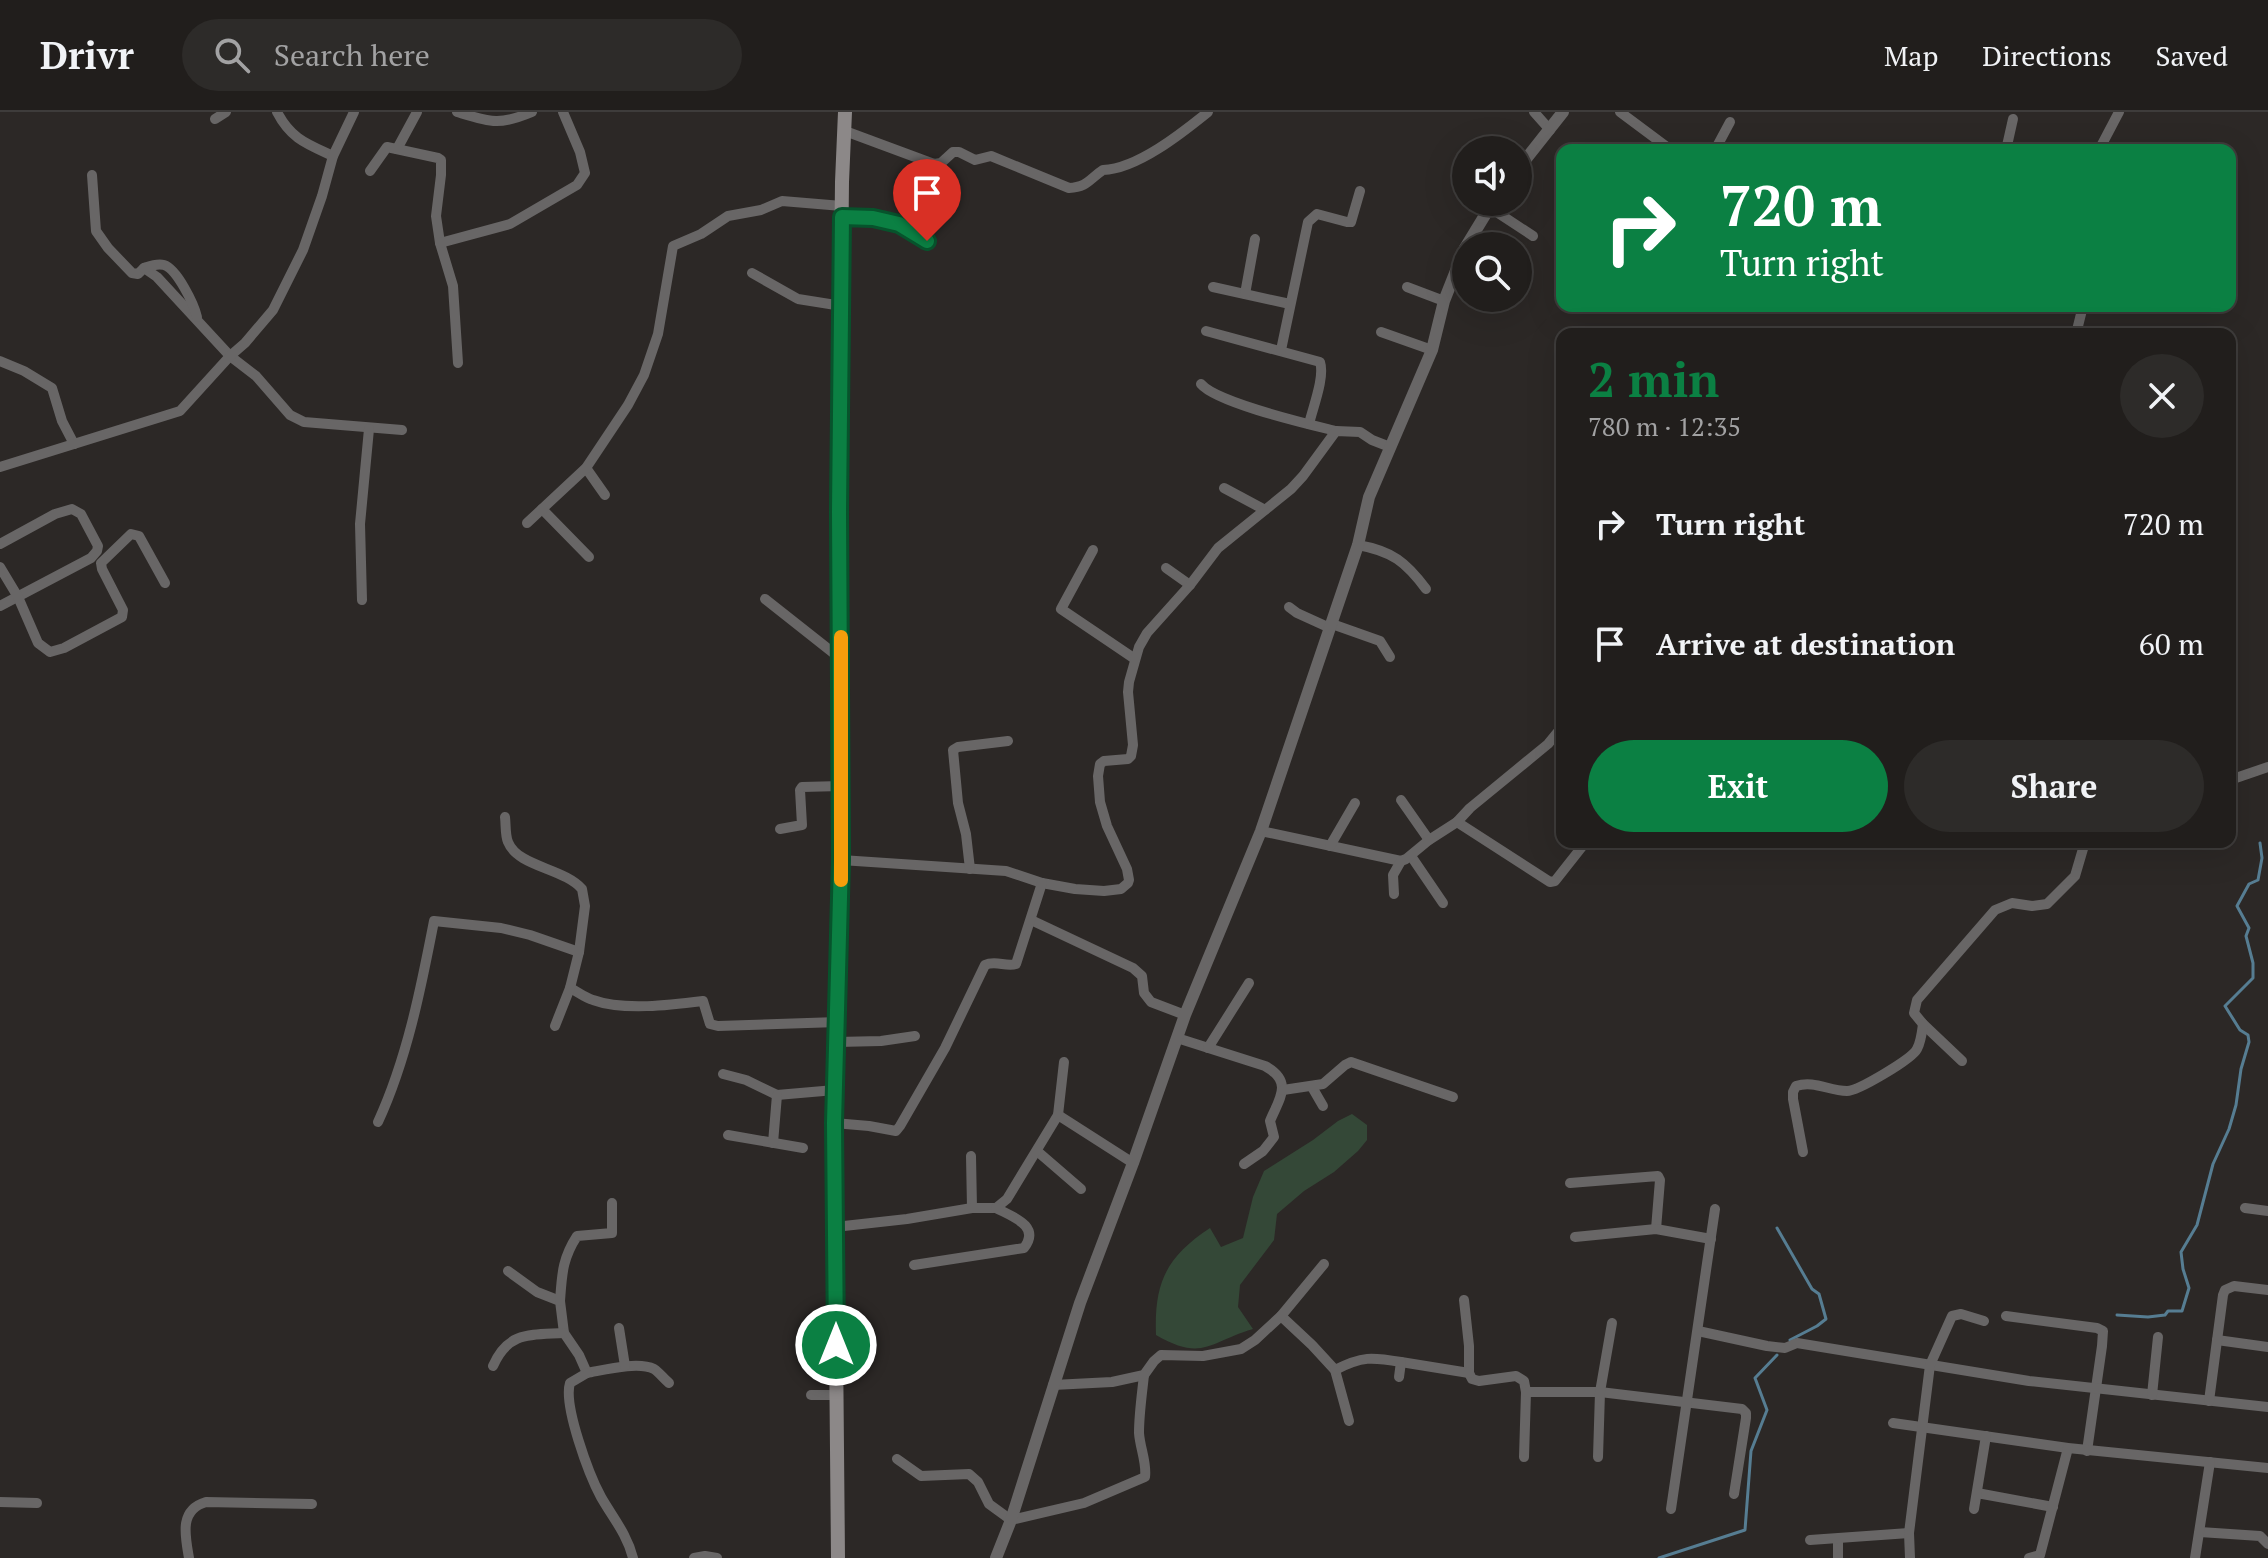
<!DOCTYPE html>
<meta charset="utf-8">
<style>
body{margin:0;font-family:"PT Serif",serif;background:#2d2b29;color:#f1f3f6;height:100vh;display:flex;flex-direction:column;font-size:30px;white-space:nowrap}
*{box-sizing:border-box;margin:0}
p{font-size:26px;color:#a2a2a3}
.icon{flex:none;width:44px;height:44px;fill:none;stroke:currentColor;stroke-width:2;stroke-linecap:round;stroke-linejoin:round}
.map{position:relative;flex:1;overflow:hidden}
.panel{position:absolute;left:1556px;top:216px;width:680px;height:520px;display:flex;flex-direction:column;background:#211e1c;border-radius:16px;box-shadow:0 8px 32px #0002,0 0 0 2px #3e3c3b}
.panel>*{flex:none}
.banner{position:absolute;left:1556px;top:32px;width:680px;height:168px;border-radius:16px;box-shadow:0 8px 32px #0002,0 0 0 2px #3e3c3b;background:#0b8043;color:#fff;overflow:hidden}
.tools{position:absolute;left:1452px;top:24px;display:grid;gap:16px}
.tools a{display:grid;place-items:center;width:80px;height:80px;border-radius:50%;background:#211e1c;box-shadow:0 8px 32px #0002,0 0 0 2px #3e3c3b;font-size:40px}
.pin{position:absolute;display:grid;place-items:center;width:68px;height:68px;color:#fff;margin:-82px -34px;border-radius:50% 50% 50% 0;rotate:-45deg;box-shadow:0 0 8px #0007}
.pin .icon{rotate:45deg}
.me{position:absolute;width:88px;margin:-44px;rotate:0deg;stroke-linejoin:round;filter:drop-shadow(0 0 6px #0008)}
.turn{display:flex;align-items:center;gap:28px;height:168px;padding:0 32px;font-size:36px}
.turn .icon{width:104px;height:104px;stroke-width:2.5}
.turn b{display:block;font-size:56px;line-height:68px}
.round{display:grid;place-items:center;flex:none;width:84px;height:84px;border-radius:42px;background:#2d2b29}
.overview{display:flex;align-items:center;justify-content:space-between;height:136px;padding:0 32px}
h1{font-size:48px;font-weight:600;line-height:60px;color:#0b8043}
.action{display:flex;gap:16px;margin-top:auto;padding:16px 32px}
.action a{flex:1;height:92px;border-radius:48px;background:#0b8043;color:#fff;font-size:32px;font-weight:600;line-height:92px;text-align:center}
.action a+a{background:#2d2b29;color:#f1f3f6}
ul{padding:0;list-style:none}
li{display:flex;align-items:center;gap:24px;height:120px;padding:0 32px}
li div{flex:1}
li b{display:block;font-size:30px}
li em{font-style:normal}
header{display:flex;align-items:center;gap:48px;box-sizing:border-box;height:112px;padding:0 40px;background:#211e1c;border-bottom:2px solid #3e3c3b}
header strong{font-size:38px}
nav{display:flex;gap:44px;margin-inline-start:auto;font-size:28px}
.search{width:560px;height:72px;background:#2d2b29;display:flex;align-items:center;gap:20px;box-sizing:border-box;padding:0 28px;border-radius:44px;color:#a2a2a3;font-size:30px}
.map>svg:first-child{display:block}
.green{fill:#344837}
.lines{fill:none;stroke-linecap:round;stroke-linejoin:round}
.stream{stroke:#567d92;stroke-width:3}
.minor{stroke:#686666;stroke-width:10}
.tertiary{stroke:#686666;stroke-width:12}
.secondary{stroke:#8c8888;stroke-width:14}
.route-casing{stroke:#07532c;stroke-width:20}
.route{stroke:#0b8043;stroke-width:14}
.slow{stroke:#f59e0b;stroke-width:14}
</style>
<header>
<strong>Drivr</strong>
<div class="search"><svg class="icon" aria-label="search" viewBox="0 0 24 24"><circle cx="10" cy="10" r="6"/><path d="M15 15l6 6"/></svg>Search here</div>
<nav><a>Map</a><a>Directions</a><a>Saved</a></nav>
</header>
<div class="map">
<svg width="2268" height="1446" viewBox="0 0 2268 1446">
<rect width="100%" height="100%" fill="#2c2826"/>
<path class="green" d="M 1352,1002 L 1367,1013 L 1367,1028 L 1358,1039 L 1334,1060 L 1304,1079 L 1277,1102 L 1274,1128 L 1240,1173 L 1238,1195 L 1253,1217 C 1209,1230 1203,1250 1156,1223 C 1154,1171 1166,1145 1210,1116 L 1221,1135 L 1243,1126 L 1253,1085 L 1264,1059 L 1313,1028 L 1338,1009 Z"/>
<g class="lines">
<g class="stream">
<polyline points="1777,1116 1812,1177 1819,1182 1826,1207 1817,1214 1790,1228"/>
<polyline points="2117,1203 2148,1205 2165,1203 2168,1199 2182,1199 2189,1176 2183,1157 2181,1140 2197,1113 2213,1052 2229,1017 2236,993 2241,957 2249,930 2248,923 2240,918 2225,894 2253,866 2253,851 2246,824 2249,816 2237,794 2249,772 2258,768 2262,746 2260,731"/>
<polyline points="1659,1446 1745,1418 1751,1339 1767,1298 1755,1266 1777,1243"/>
</g>
<g class="minor">
<path d="M 277,0 C 291,27 307,32 333,44"/>
<path d="M 457,0 C 490,10 499,14 532,0"/>
<polyline points="1534,0 1550,18"/>
<polyline points="1620,0 1671,38"/>
<polyline points="215,7 226,0"/>
<path d="M 845,19 L 934,52 L 941,51 L 953,40 L 959,40 L 975,48 L 991,44 L 1069,76 C 1088,75 1089,67 1103,58 C 1137,57 1182,21 1208,0"/>
<polyline points="397,37 417,0"/>
<polyline points="1715,38 1730,10"/>
<polyline points="2006,38 2013,7"/>
<polyline points="2099,38 2119,0"/>
<polyline points="370,59 387,35 438,46 441,48 441,63 436,104 440,131 453,174 458,251"/>
<polyline points="92,63 96,119 108,136 132,161 138,162 144,156 157,165 230,244 256,264 290,303 304,310 402,318"/>
<polyline points="1489,95 1533,124"/>
<polyline points="842,105 873,106 899,112 927,129"/>
<polyline points="440,131 510,112 577,73 585,61 580,40 563,0"/>
<path d="M 144,156 C 150,154 157,151 164,153 C 177,157 194,192 197,205"/>
<polyline points="752,161 798,187 842,194"/>
<polyline points="1213,175 1290,192"/>
<polyline points="1407,175 1444,189"/>
<polyline points="1245,182 1255,127"/>
<path d="M 1206,219 L 1320,250 C 1325,265 1313,295 1309,312"/>
<polyline points="1381,220 1432,238"/>
<polyline points="2076,222 2083,194"/>
<polyline points="1281,238 1308,110 1317,102 1347,110 1351,110 1360,79"/>
<polyline points="0,249 24,259 52,276 62,309 74,332"/>
<path d="M 1201,272 C 1217,291 1308,312 1336,319"/>
<polyline points="0,355 180,299 230,244 245,231 273,198 303,138 322,84 333,44 354,0"/>
<polyline points="586,356 605,383"/>
<polyline points="1224,376 1265,398"/>
<polyline points="542,397 589,445"/>
<polyline points="527,411 586,356 628,293 644,263 658,222 673,134 701,122 728,104 761,98 782,89 842,94"/>
<polyline points="0,432 55,402 72,397 81,402 98,434 97,439 91,446 0,494"/>
<path d="M 1358,433 C 1392,439 1406,450 1426,477"/>
<polyline points="1093,438 1061,497 1135,547"/>
<polyline points="0,455 18,485 38,531 50,540 64,536 122,505 123,498 102,457 101,451 131,422 139,424 165,471"/>
<polyline points="1166,456 1190,473"/>
<polyline points="765,487 841,547"/>
<polyline points="362,488 360,412 369,317"/>
<polyline points="1289,495 1297,501 1330,516"/>
<polyline points="1332,512 1380,529 1390,545"/>
<polyline points="2230,668 2268,655"/>
<polyline points="1401,688 1429,728"/>
<path d="M 505,705 C 506,713 505,723 508,730 C 518,755 564,756 582,777 L 585,794 L 579,840"/>
<polyline points="1457,710 1550,770 1555,769 1585,731"/>
<polyline points="780,717 802,713 800,678 802,675 841,674"/>
<polyline points="1261,719 1401,749"/>
<polyline points="1330,734 1355,691"/>
<polyline points="1411,744 1443,791"/>
<polyline points="841,748 1006,759 1042,771 1075,777 1104,779 1121,777 1128,771 1129,768 1127,757 1107,714 1100,690 1098,664 1100,652 1104,649 1128,647 1131,644 1133,633 1128,580 1129,570 1139,535 1147,521 1190,473 1218,436 1291,377 1303,364 1336,319 1360,320 1372,328 1390,335"/>
<polyline points="970,757 966,722 958,691 953,638 958,635 1008,629"/>
<polyline points="1394,782 1393,763 1401,749 1406,747 1429,728 1457,710 1470,696 1548,632 1562,615"/>
<polyline points="1031,808 1133,856 1142,864 1144,881 1151,890 1185,903"/>
<path d="M 570,876 C 578,880 585,886 593,888 C 623,899 671,893 703,889 L 710,912 L 718,914 L 838,910"/>
<path d="M 1177,926 L 1265,954 C 1294,970 1279,987 1270,1009 L 1274,1025 L 1263,1039 L 1244,1052"/>
<polyline points="837,930 881,929 915,924"/>
<polyline points="1208,936 1249,871"/>
<polyline points="1962,949 1923,912 1914,901 1917,888 1995,798 2012,791 2032,794 2047,792 2075,764 2085,730"/>
<polyline points="723,962 746,968 777,983 835,978"/>
<polyline points="1312,975 1323,994"/>
<polyline points="1283,978 1323,972 1345,953 1351,950 1453,985"/>
<polyline points="1058,1003 1064,950"/>
<path d="M 378,1010 C 407,947 421,876 434,809 L 501,816 L 530,823 L 579,840 L 570,876 L 555,914"/>
<path d="M 834,1011 L 869,1014 L 896,1019 L 900,1014 L 945,936 L 985,853 C 995,848 1006,855 1016,852 L 1042,771"/>
<polyline points="728,1023 803,1036"/>
<polyline points="773,1031 777,983"/>
<polyline points="1037,1039 1081,1077"/>
<path d="M 1803,1040 L 1793,987 L 1793,980 L 1796,974 C 1814,968 1829,979 1847,979 C 1858,979 1912,947 1917,937 C 1921,930 1922,920 1923,912"/>
<polyline points="971,1044 972,1096"/>
<polyline points="1570,1071 1658,1064 1660,1068 1656,1117"/>
<polyline points="2245,1096 2268,1099"/>
<polyline points="835,1115 907,1107 972,1096 996,1096 1007,1087 1058,1003 1133,1051"/>
<polyline points="1575,1125 1656,1117 1711,1127"/>
<path d="M 914,1153 L 1024,1136 C 1041,1114 1013,1105 996,1096"/>
<path d="M 508,1159 L 537,1180 L 560,1189 L 564,1221 L 579,1243 L 587,1261 C 604,1258 638,1249 654,1257 C 659,1260 664,1267 669,1271"/>
<polyline points="1464,1188 1469,1234 1469,1261 1472,1267 1479,1269 1516,1264 1524,1269 1526,1280 1524,1345"/>
<path d="M 560,1189 C 562,1163 562,1147 577,1124 L 612,1121 L 612,1091"/>
<polyline points="1281,1204 1312,1233 1335,1258 1349,1309"/>
<polyline points="2006,1204 2097,1216 2103,1219 2102,1234 2087,1339"/>
<polyline points="619,1216 625,1254"/>
<polyline points="1698,1219 1767,1234 1785,1236 1797,1231 2029,1269 2268,1295"/>
<polyline points="2217,1228 2268,1235"/>
<polyline points="1401,1250 1469,1261"/>
<path d="M 493,1254 C 508,1219 531,1223 564,1221"/>
<path d="M 1335,1258 C 1362,1244 1372,1245 1401,1250 L 1399,1265"/>
<path d="M 587,1261 L 570,1271 C 563,1293 589,1363 601,1385 C 613,1406 627,1422 633,1446"/>
<polyline points="1053,1273 1112,1270 1144,1263 1154,1249 1161,1243 1203,1244 1241,1237 1255,1228 1281,1204 1324,1152"/>
<polyline points="1526,1280 1600,1280 1742,1297 1746,1301 1746,1306 1734,1382"/>
<polyline points="811,1283 836,1283"/>
<polyline points="2152,1283 2158,1225"/>
<polyline points="2209,1289 2223,1183 2225,1178 2234,1174 2268,1178"/>
<polyline points="1893,1311 2068,1336 2268,1356"/>
<polyline points="1598,1345 1600,1280 1612,1211"/>
<path d="M 897,1347 L 921,1364 L 969,1362 L 978,1370 L 989,1392 L 1011,1408 L 1084,1391 L 1145,1365 C 1147,1351 1140,1336 1139,1321 C 1139,1302 1142,1282 1144,1263"/>
<polyline points="1977,1381 2053,1395"/>
<polyline points="0,1390 37,1391"/>
<polyline points="1671,1397 1715,1097"/>
<polyline points="1974,1397 1986,1324"/>
<polyline points="2200,1420 2260,1424 2268,1432"/>
<polyline points="1838,1427 1838,1446"/>
<polyline points="1810,1428 1909,1421"/>
<path d="M 189,1446 C 185,1423 179,1398 206,1390 L 312,1392"/>
<polyline points="694,1446 705,1444 717,1446"/>
<polyline points="1910,1446 1909,1421 1930,1253 1952,1204 1961,1202 1984,1209"/>
<polyline points="2029,1446 2040,1443 2068,1336"/>
<polyline points="2195,1446 2210,1350"/>
</g>
<g class="tertiary">
<polyline points="1518,57 1563,0"/>
<polyline points="996,1446 1011,1408 1080,1191 1133,1051 1185,903 1261,719 1358,433 1369,385 1432,238 1444,189 1465,136 1493,90"/>
</g>
<polyline class="secondary" points="838,1446 834,1011 841,748 839,349 842,70 845,0"/>
</g>
<g class="lines">
<g class="route-casing">
<polyline id="route" points="836,1233 834,1011 841,748 839,400 842,105 873,106 899,112 927,129"/>
</g>
<use href="#route" class="route"/>
<polyline class="slow" points="841,525 841,768"/>
</g>
</svg>
<div class="tools">
<a><svg class="icon" aria-label="sound" viewBox="0 0 24 24"><path d="M4 9h4l5-4v14l-5-4H4zM17 9q2 3 0 6"/></svg></a>
<a><svg class="icon" aria-label="search" viewBox="0 0 24 24"><circle cx="10" cy="10" r="6"/><path d="M15 15l6 6"/></svg></a>
</div>
<div class="pin" style="left:927px;top:129px;background:#d93025"><svg class="icon" aria-label="arrive" viewBox="0 0 24 24"><path d="M6 21V4h12l-3 4 3 4H6"/></svg></div>
<svg class="me" style="left:836px;top:1233px" viewBox="-20 -20 40 40"><circle r="17" fill="#0b8043" stroke="#fff" stroke-width="3"/><path d="M0-11L8 9 0 5-8 9z" fill="#fff"/></svg>
<div class="banner">
<div class="turn"><svg class="icon" aria-label="right" viewBox="0 0 24 24"><path d="M7 20v-9h11M14 6l5 5-5 5"/></svg><div><b>720 m</b>Turn right</div></div>
</div>
<section class="panel">
<div class="overview"><div><h1>2 min</h1><p>780 m · 12:35</p></div><a class="round"><svg class="icon" aria-label="close" viewBox="0 0 24 24"><path d="M6 6l12 12M18 6L6 18"/></svg></a></div>
<ul>
<li><svg class="icon" aria-label="right" viewBox="0 0 24 24"><path d="M7 20v-9h11M14 6l5 5-5 5"/></svg><div><b>Turn right</b></div><em>720 m</em></li>
<li><svg class="icon" aria-label="arrive" viewBox="0 0 24 24"><path d="M6 21V4h12l-3 4 3 4H6"/></svg><div><b>Arrive at destination</b></div><em>60 m</em></li>
</ul>
<div class="action"><a>Exit</a><a>Share</a></div>
</section>
</div>
